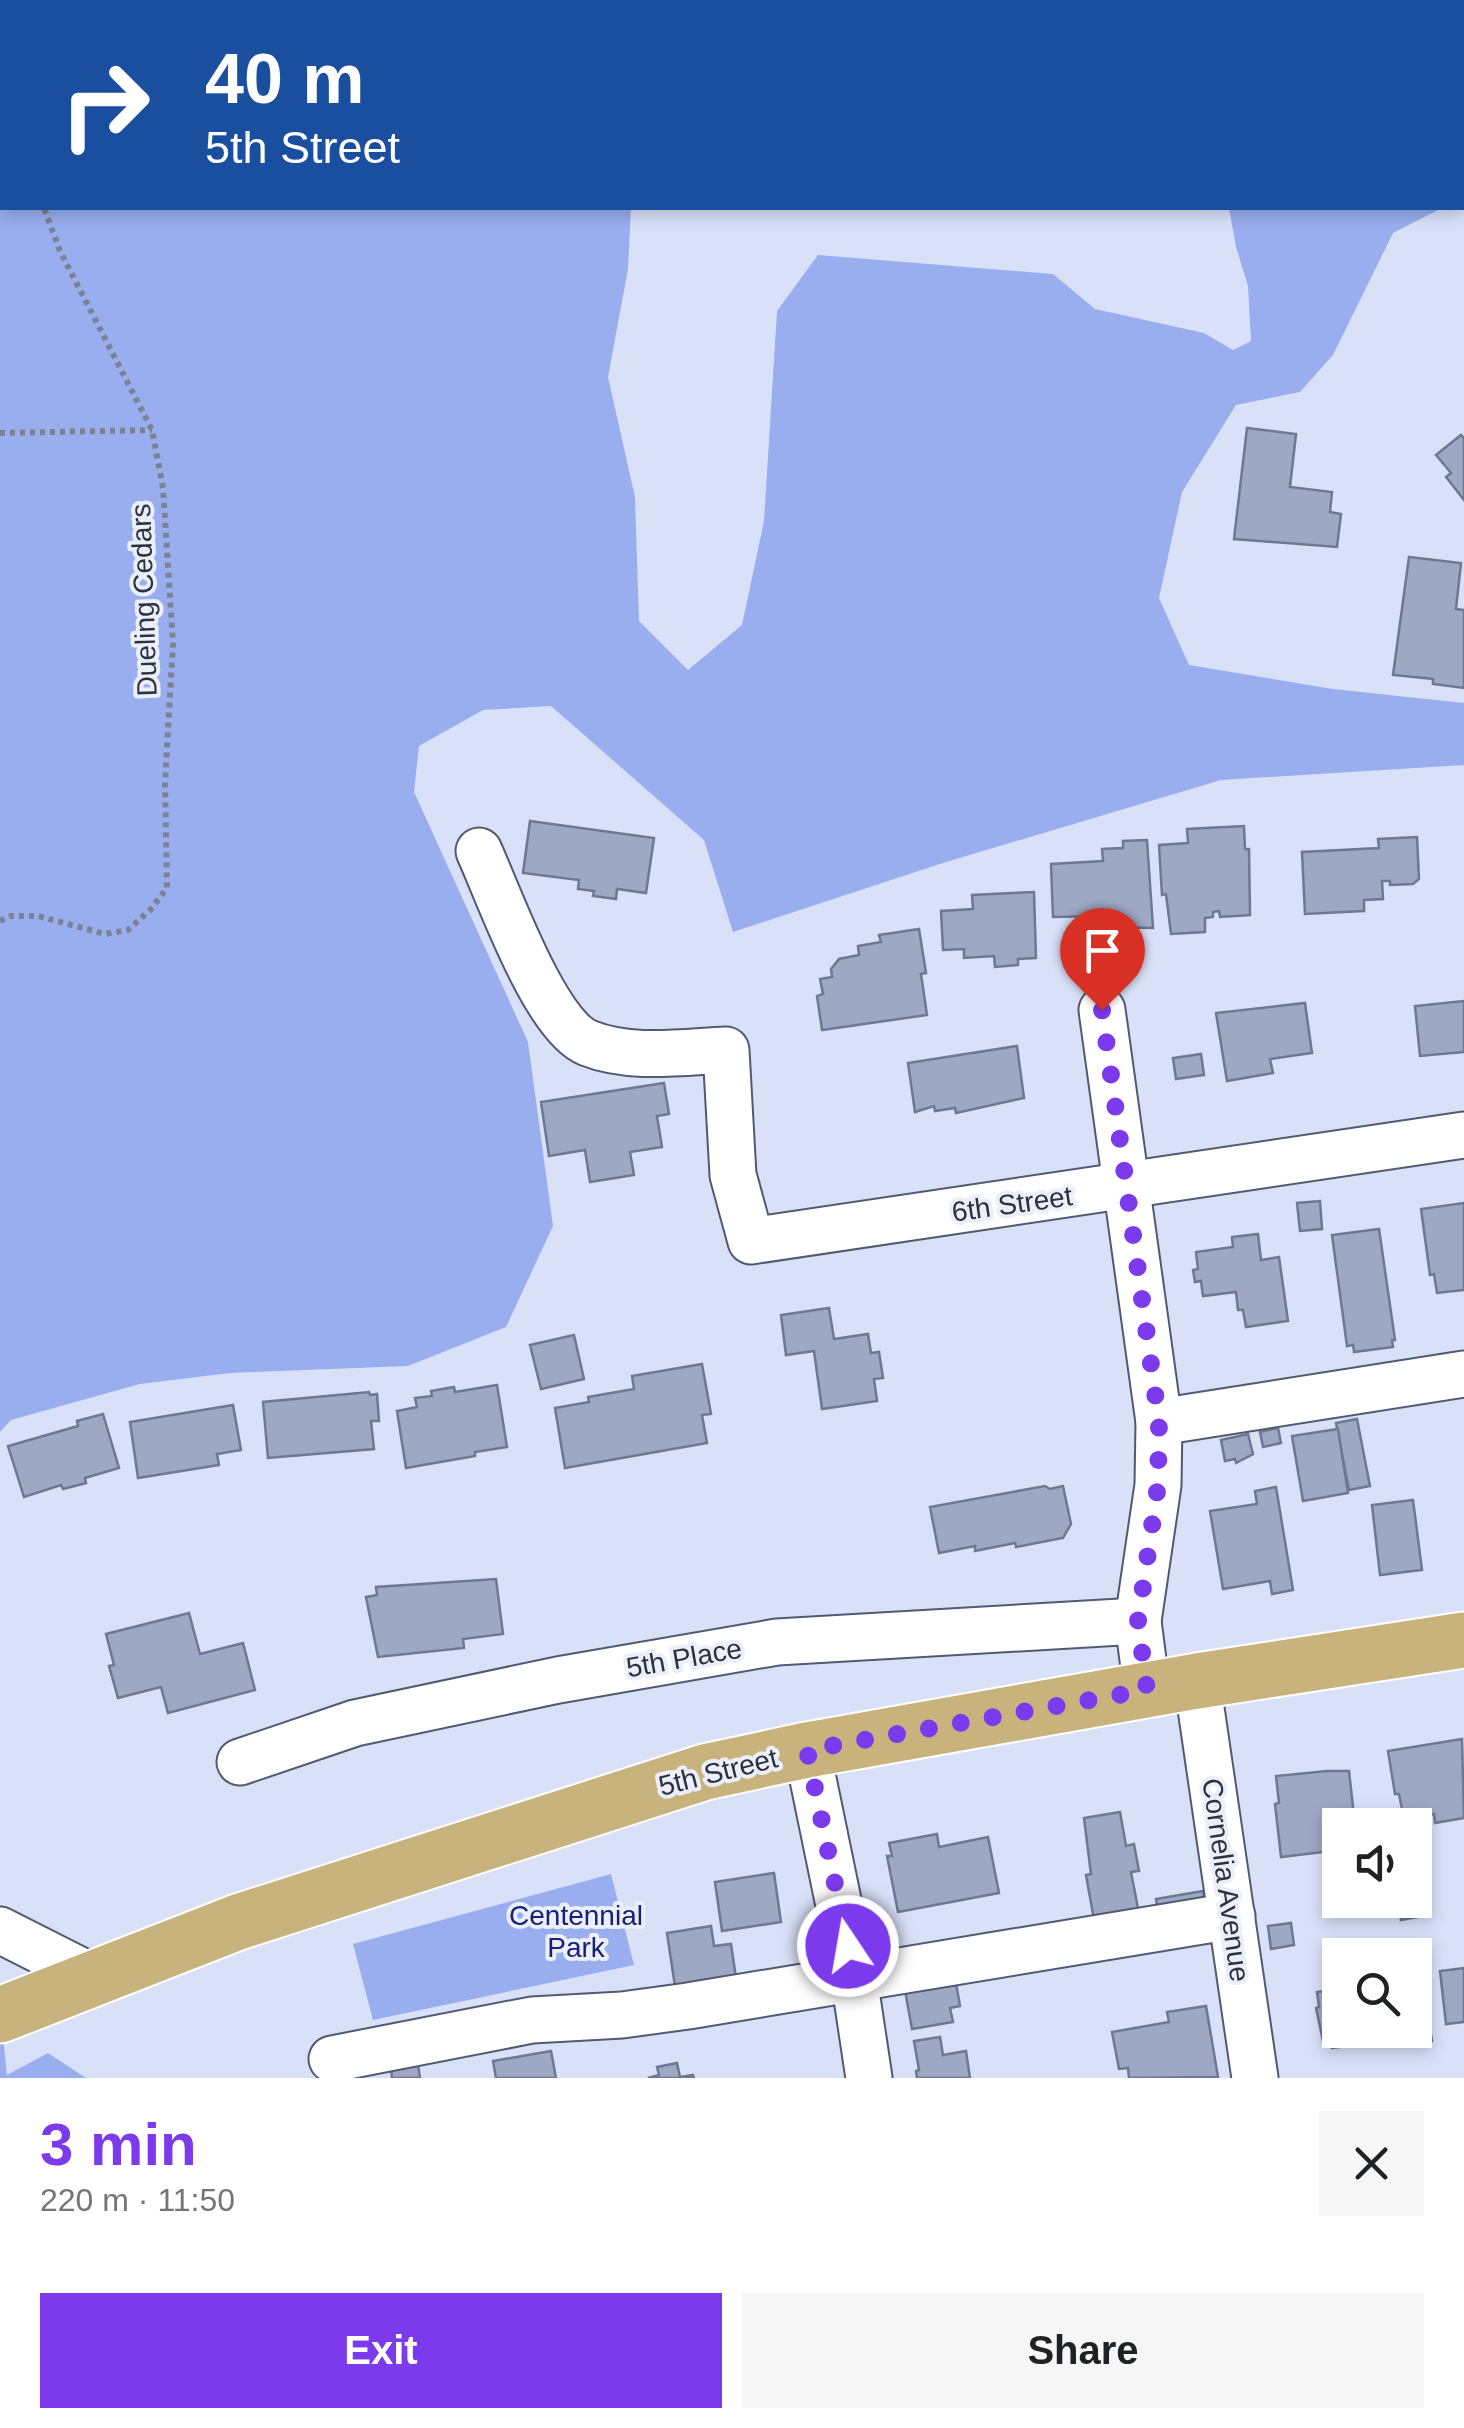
<!DOCTYPE html>
<meta charset="utf-8">
<style>
body{margin:0;font-family:Arial,sans-serif;background:#f6f6f6;color:#202124;height:100vh;display:flex;flex-direction:column;font-size:38px;white-space:nowrap}
*{box-sizing:border-box;margin:0}
p{font-size:32px;color:#757577}
.icon{flex:none;width:55px;height:55px;fill:none;stroke:currentColor;stroke-width:2;stroke-linecap:round;stroke-linejoin:round}
.map{position:relative;height:2078px;overflow:hidden}
.side{display:flex;flex-direction:column;background:#fff;flex:1}
.side>*{flex:none}
.hud{position:absolute;left:0px;top:0px;width:1465px;height:210px;box-shadow:0 5px 15px #0003;background:#1a4fa0;color:#fff;overflow:hidden}
.controls{position:absolute;left:1322px;top:1808px;display:grid;gap:20px}
.controls a{display:grid;place-items:center;width:110px;height:110px;border-radius:0px;background:#fff;box-shadow:0 5px 15px #0003;font-size:50px}
.pin{position:absolute;display:grid;place-items:center;width:85px;height:85px;color:#fff;margin:-102px -42px;border-radius:50% 50% 50% 0;rotate:-45deg;box-shadow:0 0 10px #0007}
.pin .icon{rotate:45deg}
.me{position:absolute;width:110px;margin:-55px;rotate:348deg;stroke-linejoin:round;filter:drop-shadow(0 0 8px #0008)}
.turn{display:flex;align-items:center;gap:35px;height:210px;padding:0 40px;font-size:45px}
.turn .icon{width:130px;height:130px;stroke-width:2.5}
.turn b{display:block;font-size:70px;line-height:85px}
.round{display:grid;place-items:center;flex:none;width:105px;height:105px;border-radius:0px;background:#f6f6f6}
.overview{display:flex;align-items:center;justify-content:space-between;height:170px;padding:0 40px}
h1{font-size:60px;font-weight:700;line-height:75px;color:#7c3aed}
.button{display:flex;gap:20px;margin-top:auto;padding:20px 40px}
.button a{flex:1;height:115px;border-radius:0px;background:#7c3aed;color:#fff;font-size:40px;font-weight:700;line-height:115px;text-align:center}
.button a+a{background:#f6f6f6;color:#202124}
.map>svg:first-child{display:block}
.green{fill:#99aeef}
.building{fill:#9ea8c5;stroke:#6f7892;stroke-width:2.5}
.lines{fill:none;stroke-linecap:round;stroke-linejoin:round}
.minor-casing{stroke:#515a73;stroke-width:49}
.major-casing{stroke:#fff;stroke-width:59}
.path{stroke:#7c8293;stroke-width:6;stroke-dasharray:5 5;stroke-linecap:butt}
.minor{stroke:#fff;stroke-width:45}
.major{stroke:#c9b37c;stroke-width:55}
.route{stroke:#7c3aed;stroke-width:18;stroke-dasharray:0 32.4}
.labels{text-anchor:middle;dominant-baseline:central;stroke-width:8;stroke-linejoin:round;paint-order:stroke}
.street-label{font-size:28px;fill:#2d313c;stroke:#eaeffb}
.park-label{font-size:28px;fill:#182079;stroke:#eaeffb}
</style>
<div class="map">
<svg width="1464" height="2078" viewBox="0 0 1464 2078">
<rect width="100%" height="100%" fill="#d9e1f9"/>
<g class="green">
<polygon points="0,0 613,0 2,2 2,208 631,208 628,269 608,377 635,497 639,621 688,670 742,625 764,521 777,311 818,255 1053,274 1095,309 1204,333 1233,350 1251,341 1248,286 1236,247 1229,208 1442,208 1393,233 1333,355 1300,392 1236,405 1182,492 1159,598 1189,665 1333,689 1464,703 1464,765 1221,780 946,862 733,932 704,840 551,706 483,710 419,746 414,792 528,1042 553,1226 506,1327 408,1366 230,1373 140,1384 11,1420 0,1432"/>
<polygon points="611,1874 634,1965 373,2020 353,1944"/>
<polygon points="0,2009 7,2075 48,2053 86,2078 0,2078"/>
</g>
<g class="building">
<polygon points="1247,428 1296,434 1290,487 1332,492 1330,512 1341,514 1337,547 1234,539"/>
<polygon points="1461,435 1464,438 1464,500 1446,477 1451,473 1436,455"/>
<polygon points="1409,557 1461,563 1456,609 1464,610 1464,688 1433,684 1433,679 1393,675"/>
<polygon points="530,821 654,838 646,893 617,889 616,899 593,896 594,891 578,889 579,880 523,873"/>
<polygon points="1244,826 1245,849 1249,849 1250,915 1220,917 1219,911 1213,912 1213,917 1205,918 1205,932 1171,934 1166,894 1162,895 1159,845 1188,843 1187,829"/>
<polygon points="1417,837 1419,879 1413,884 1390,885 1390,881 1382,881 1383,899 1364,900 1364,911 1305,914 1302,852 1379,848 1378,839"/>
<polygon points="1147,840 1153,928 1105,927 1105,916 1053,917 1051,864 1103,861 1102,849 1123,848 1123,841"/>
<polygon points="1034,892 1036,958 1018,959 1018,965 995,967 994,956 964,958 964,949 943,950 941,911 973,909 972,895"/>
<polygon points="919,929 926,973 921,974 927,1015 822,1030 817,996 823,994 820,979 832,977 831,969 839,959 859,955 858,946 881,942 879,935"/>
<polygon points="1464,1001 1464,1052 1420,1056 1415,1006"/>
<polygon points="1305,1003 1312,1053 1270,1059 1273,1073 1227,1081 1216,1013"/>
<polygon points="1017,1046 1024,1098 956,1113 955,1108 935,1111 934,1106 915,1112 908,1063"/>
<polygon points="1201,1054 1204,1075 1176,1079 1173,1058"/>
<polygon points="664,1083 669,1114 657,1116 662,1147 630,1152 634,1175 590,1182 585,1150 549,1156 541,1102"/>
<polygon points="1320,1201 1322,1229 1300,1231 1297,1203"/>
<polygon points="1464,1203 1464,1290 1437,1293 1434,1274 1430,1275 1421,1209"/>
<polygon points="1379,1229 1395,1340 1392,1340 1393,1347 1354,1352 1353,1345 1347,1346 1332,1235"/>
<polygon points="1258,1234 1261,1260 1279,1257 1288,1321 1246,1327 1243,1310 1238,1310 1236,1292 1203,1296 1201,1281 1195,1282 1193,1270 1198,1269 1196,1252 1233,1247 1232,1237"/>
<polygon points="829,1308 834,1339 868,1334 871,1353 879,1352 883,1378 874,1379 877,1401 822,1409 814,1351 786,1355 781,1315"/>
<polygon points="574,1335 584,1379 541,1389 530,1345"/>
<polygon points="702,1364 711,1414 702,1415 707,1443 565,1468 555,1408 589,1402 588,1397 634,1389 632,1376"/>
<polygon points="497,1385 507,1447 475,1452 475,1456 406,1468 397,1411 417,1407 415,1398 432,1396 431,1391 454,1387 455,1392"/>
<polygon points="369,1392 370,1395 377,1394 379,1421 371,1421 374,1449 268,1458 263,1402"/>
<polygon points="233,1405 241,1450 217,1454 219,1465 138,1478 130,1422"/>
<polygon points="103,1414 119,1468 85,1478 86,1483 63,1489 61,1485 24,1497 8,1446 78,1426 77,1421"/>
<polygon points="1357,1419 1370,1486 1349,1490 1336,1423"/>
<polygon points="1278,1428 1281,1443 1263,1447 1260,1432"/>
<polygon points="1338,1429 1348,1493 1303,1501 1292,1436"/>
<polygon points="1248,1434 1253,1454 1236,1463 1235,1459 1225,1461 1221,1440"/>
<polygon points="1045,1486 1050,1489 1063,1486 1071,1524 1063,1538 1016,1547 1015,1543 975,1551 975,1546 939,1553 930,1507"/>
<polygon points="1276,1487 1293,1590 1272,1594 1270,1581 1223,1589 1210,1511 1257,1504 1255,1491"/>
<polygon points="1413,1500 1422,1570 1380,1575 1372,1505"/>
<polygon points="496,1579 503,1634 463,1639 464,1648 378,1657 366,1597 377,1595 376,1587"/>
<polygon points="189,1613 200,1654 243,1643 255,1690 168,1713 161,1687 118,1698 109,1666 114,1665 106,1634"/>
<polygon points="1462,1739 1464,1818 1435,1823 1434,1814 1404,1819 1399,1794 1395,1794 1388,1751"/>
<polygon points="1327,1771 1349,1771 1355,1825 1340,1825 1340,1850 1281,1857 1275,1804 1279,1803 1276,1776"/>
<polygon points="1120,1812 1126,1846 1134,1844 1139,1871 1131,1872 1141,1924 1096,1931 1086,1875 1091,1874 1084,1818"/>
<polygon points="937,1834 939,1847 988,1837 999,1893 898,1912 887,1856 892,1856 889,1843"/>
<polygon points="774,1873 781,1922 722,1931 715,1882"/>
<polygon points="1203,1891 1207,1916 1160,1923 1156,1899"/>
<polygon points="1416,1901 1418,1917 1401,1920 1399,1903"/>
<polygon points="1291,1923 1294,1945 1271,1949 1268,1926"/>
<polygon points="711,1926 714,1946 731,1944 737,1985 676,1993 667,1933"/>
<polygon points="1464,1968 1464,2022 1446,2024 1440,1971"/>
<polygon points="1422,1977 1432,2041 1397,2046 1396,2039 1332,2048 1331,2040 1323,2041 1316,2008 1319,2007 1317,1992 1340,1989 1340,2030 1415,2030 1415,1978"/>
<polygon points="956,1983 960,2006 950,2008 953,2022 912,2029 904,1985"/>
<polygon points="1206,2006 1218,2077 1129,2078 1128,2068 1119,2069 1112,2032 1169,2022 1167,2012"/>
<polygon points="940,2037 943,2055 966,2051 970,2078 917,2078 916,2071 919,2070 914,2041"/>
<polygon points="551,2051 556,2078 496,2078 493,2061"/>
<polygon points="677,2063 680,2077 693,2075 694,2078 648,2078 659,2075 657,2067"/>
<polygon points="418,2064 420,2078 392,2078 391,2068"/>
</g>
<g class="lines">
<g class="minor-casing">
<g id="minor">
<polyline points="804,2 804,0"/>
<path d="M 479,851 C 499,895 545,1026 588,1043 C 630,1060 682,1052 726,1050 L 733,1175 L 751,1241 L 1464,1135"/>
<polyline points="1102,1010 1159,1422 1158,1485 1138,1621 1147,1691"/>
<polyline points="1159,1422 1464,1374"/>
<polyline points="1197,1681 1255,2078"/>
<polyline points="807,1750 854,1978 869,2078"/>
<polyline points="240,1762 355,1723 558,1680 777,1642 1138,1621"/>
<polyline points="0,1930 93,1977"/>
<polyline points="332,2059 532,2020 622,2015 688,2006 1232,1916"/>
</g>
</g>
<g class="major-casing">
<polyline id="major" points="0,2015 238,1922 705,1772 807,1750 1197,1681 1464,1640"/>
</g>
<g class="path">
<polyline points="0,63 2,65"/>
<polyline points="0,433 152,430"/>
<polyline points="0,921 11,916 38,916 105,934 128,930 151,909 167,888 165,783 173,643 163,488 152,430 60,251 44,208"/>
</g>
<use href="#minor" class="minor"/>
<use href="#major" class="major"/>
</g>
<g class="lines">
<polyline class="route" points="848,1946 807,1750 1147,1690 1138,1621 1158,1485 1159,1422 1102,1010"/>
</g>
<g class="labels">
<g class="street-label">
<text transform="translate(144 600) rotate(-92)">Dueling Cedars</text>
<text transform="translate(1012 1204) rotate(-8)">6th Street</text>
<text transform="translate(684 1658) rotate(-10)">5th Place</text>
<text transform="translate(718 1772) rotate(-14)">5th Street</text>
<text transform="translate(1226 1880) rotate(82)">Cornelia Avenue</text>
</g>
<g class="park-label">
<text x="576" y="1915">Centennial<tspan x="576" dy="32">Park</tspan></text>
</g>
</g>
</svg>
<div class="controls">
<a><svg class="icon" aria-label="sound" viewBox="0 0 24 24"><path d="M4 9h4l5-4v14l-5-4H4zM17 9q2 3 0 6"/></svg></a>
<a><svg class="icon" aria-label="search" viewBox="0 0 24 24"><circle cx="10" cy="10" r="6"/><path d="M15 15l6 6"/></svg></a>
</div>
<div class="pin" style="left:1102px;top:1010px;background:#d93025"><svg class="icon" aria-label="arrive" viewBox="0 0 24 24"><path d="M6 21V4h12l-3 4 3 4H6"/></svg></div>
<svg class="me" style="left:848px;top:1946px" viewBox="-20 -20 40 40"><circle r="17" fill="#7c3aed" stroke="#fff" stroke-width="3"/><path d="M0-11L8 9 0 5-8 9z" fill="#fff"/></svg>
<div class="hud">
<div class="turn"><svg class="icon" aria-label="right" viewBox="0 0 24 24"><path d="M7 20v-9h11M14 6l5 5-5 5"/></svg><div><b>40 m</b>5th Street</div></div>
</div>
</div>
<section class="side">
<div class="overview"><div><h1>3 min</h1><p>220 m · 11:50</p></div><a class="round"><svg class="icon" aria-label="close" viewBox="0 0 24 24"><path d="M6 6l12 12M18 6L6 18"/></svg></a></div>
<div class="button"><a>Exit</a><a>Share</a></div>
</section>
